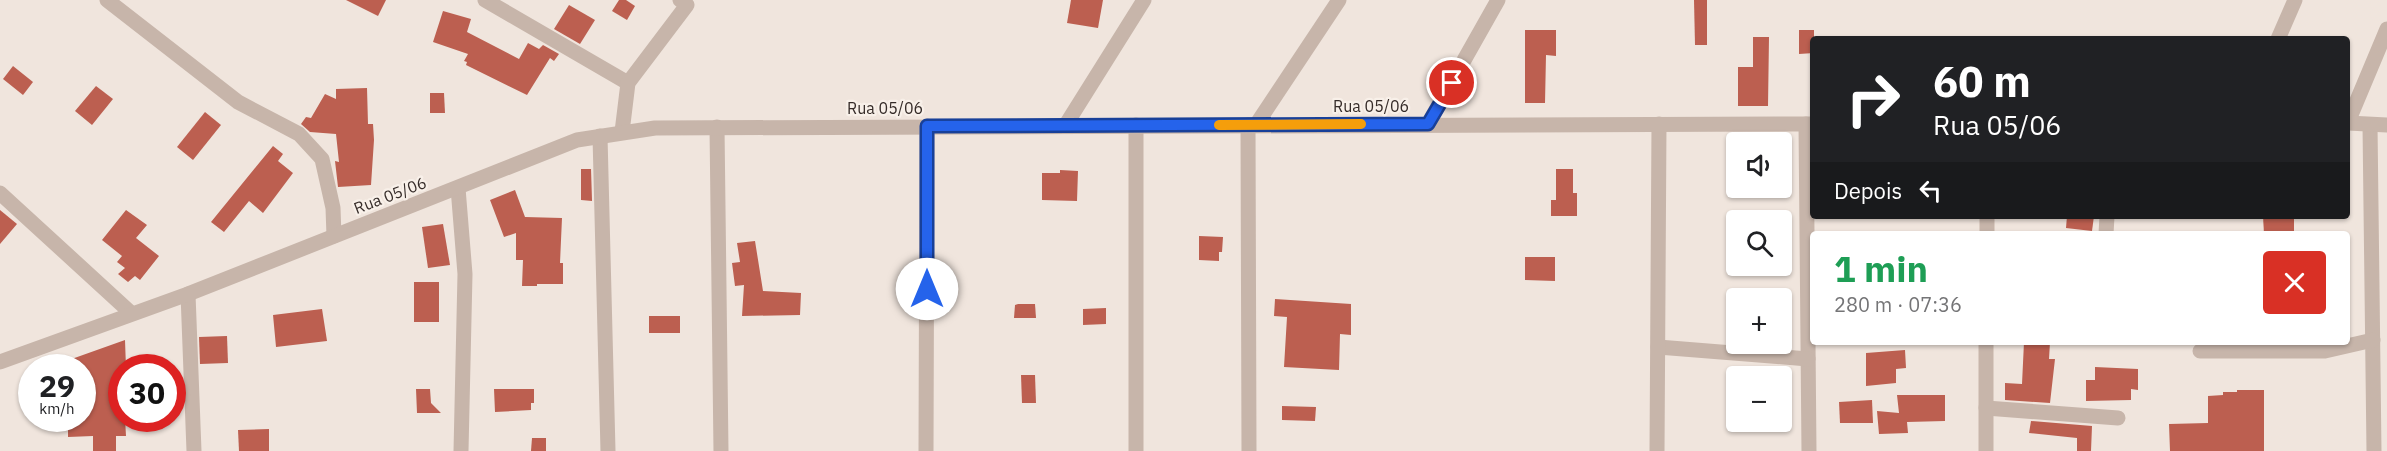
<!DOCTYPE html>
<html lang="pt">
<meta charset="utf-8">
<style>
body{margin:0;font-family:"IBM Plex Sans",sans-serif;background:#f6f6f6;color:#202124;height:100vh;display:flex;flex-direction:column;font-size:22px;white-space:nowrap}
*{box-sizing:border-box;margin:0}
p{font-size:20px;color:#757577}
.icon{flex:none;width:33px;height:33px;fill:none;stroke:currentColor;stroke-width:2;stroke-linecap:round;stroke-linejoin:round}
.map{position:relative;flex:1;overflow:hidden}
.side{position:absolute;left:1810px;top:231px;width:540px;height:114px;display:flex;flex-direction:column;background:#fff;border-radius:6px;box-shadow:0 2px 4px #0004}
.side>*{flex:none}
.top-card{position:absolute;left:1810px;top:36px;width:540px;height:183px;border-radius:6px;box-shadow:0 2px 4px #0004;background:#202124;color:#fff;overflow:hidden}
.fabs{position:absolute;left:1726px;top:132px;display:grid;gap:12px}
.fabs a{display:grid;place-items:center;width:66px;height:66px;border-radius:6px;background:#fff;box-shadow:0 2px 4px #0004;font-size:30px}
.speed{position:absolute;left:18px;top:354px;display:flex;gap:12px;font-size:30px;font-weight:700;text-align:center}
.speed>*{display:grid;place-content:center;width:78px;height:78px;border-radius:50%;background:#fff;box-shadow:0 2px 4px #0004;line-height:1}
.speed small{font-size:15px;font-weight:400}
.speed .limit{border:9px solid #d22;background:#fff;color:#111}
.pin{position:absolute;display:grid;place-items:center;width:51px;height:51px;color:#fff;margin:-26px;border:3px solid #fff;border-radius:50%;box-shadow:0 2px 6px #0007}
.me{position:absolute;width:66px;margin:-33px;rotate:0deg;stroke-linejoin:round;filter:drop-shadow(0 0 4px #0008)}
.turn{display:flex;align-items:center;gap:21px;height:126px;padding:0 24px;font-size:27px}
.turn .icon{width:78px;height:78px;stroke-width:2.5}
.turn b{display:block;font-size:42px;line-height:51px}
.then{display:flex;align-items:center;height:57px;padding:0 24px;background:#0003;gap:12px;font-size:22px}
.round{display:grid;place-items:center;flex:none;width:63px;height:63px;border-radius:6px;background:#f6f6f6}
.head{display:flex;align-items:center;justify-content:space-between;height:102px;padding:0 24px}
h1{font-size:36px;font-weight:700;line-height:45px;color:#1e9e55}
.map>svg:first-child{display:block}
.building{fill:#bc5f50}
.lines{fill:none;stroke-linecap:round;stroke-linejoin:round}
.minor{stroke:#c7b5aa;stroke-width:15}
.tertiary{stroke:#c7b5aa;stroke-width:15}
.route-casing{stroke:#184099;stroke-width:15}
.route{stroke:#2563eb;stroke-width:10}
.slow{stroke:#f59e0b;stroke-width:10}
.labels{text-anchor:middle;dominant-baseline:central;stroke-width:4.5;stroke-linejoin:round;paint-order:stroke}
.street-label{font-size:16px;fill:#362c29;stroke:#f8f0e9}
</style>
<div class="map">
<svg width="2387" height="451" viewBox="0 0 2387 451">
<rect width="100%" height="100%" fill="#f0e5dd"/>
<g class="building">
<polygon points="346,0 386,0 378,16"/>
<polygon points="619,0 626,0 635,6 627,20 612,11"/>
<polygon points="1071,0 1103,0 1098,28 1067,23"/>
<polygon points="1694,0 1707,0 1707,45 1695,45"/>
<polygon points="569,5 595,20 580,44 554,29"/>
<polygon points="443,11 471,19 467,32 519,59 528,43 539,49 543,45 559,54 554,61 550,58 527,95 466,65 467,62 464,61 468,54 433,42"/>
<polygon points="1525,30 1556,30 1556,56 1546,55 1545,103 1525,103"/>
<polygon points="1799,30 1814,30 1814,53 1799,54"/>
<polygon points="1753,37 1769,37 1768,106 1738,106 1738,67 1753,67"/>
<polygon points="13,66 33,82 23,95 3,79"/>
<polygon points="96,86 113,99 92,125 75,111"/>
<polygon points="367,88 368,124 373,124 374,140 371,185 338,187 335,161 339,162 336,134 310,132 301,124 306,117 311,118 325,94 336,99 336,89"/>
<polygon points="430,93 444,93 445,113 430,113"/>
<polygon points="205,112 221,125 193,160 177,147"/>
<polygon points="273,146 283,154 278,161 293,173 263,213 249,201 224,232 211,222"/>
<polygon points="581,169 591,169 592,201 581,200"/>
<polygon points="1556,169 1573,169 1573,193 1577,193 1577,216 1551,216 1551,200 1556,200"/>
<polygon points="1060,170 1078,171 1077,201 1042,200 1042,173 1060,173"/>
<polygon points="515,190 525,217 562,218 560,263 563,263 563,284 537,284 537,286 522,286 523,260 516,260 516,233 504,237 490,200"/>
<polygon points="0,210 17,224 0,244"/>
<polygon points="126,210 147,225 136,238 159,256 140,280 135,276 128,282 118,274 125,268 117,262 122,256 102,240"/>
<polygon points="2067,216 2094,216 2092,231 2066,228"/>
<polygon points="2263,216 2294,216 2294,234 2264,234"/>
<polygon points="443,224 450,265 428,268 422,227"/>
<polygon points="1199,236 1223,237 1222,252 1219,252 1219,261 1199,260"/>
<polygon points="755,241 763,291 801,293 800,315 742,316 744,285 735,286 732,263 740,262 737,243"/>
<polygon points="1525,257 1555,257 1555,281 1525,280"/>
<rect x="414" y="282" width="25" height="40"/>
<polygon points="1275,299 1351,304 1351,335 1340,334 1339,370 1284,367 1287,317 1274,316"/>
<polygon points="1018,304 1035,304 1036,318 1014,318 1015,305"/>
<polygon points="1106,308 1106,324 1083,325 1083,309"/>
<polygon points="322,309 327,341 276,347 273,315"/>
<rect x="649" y="316" width="31" height="17"/>
<polygon points="227,336 228,363 200,364 199,337"/>
<polygon points="125,340 126,368 122,368 122,418 125,418 126,436 116,436 116,451 93,451 93,436 68,437 68,418 82,418 82,368 52,366"/>
<polygon points="2024,342 2050,342 2049,359 2055,359 2050,403 2005,400 2005,383 2022,384"/>
<polygon points="1905,350 1906,368 1896,369 1896,383 1866,386 1866,353"/>
<polygon points="2095,367 2138,369 2138,390 2131,389 2131,400 2086,401 2086,380 2095,380"/>
<polygon points="1021,375 1035,375 1036,403 1022,403"/>
<polygon points="416,389 430,389 431,403 441,413 417,413"/>
<polygon points="494,389 534,389 534,403 531,403 531,410 495,412"/>
<polygon points="2237,390 2264,390 2264,451 2170,451 2169,424 2208,423 2208,396 2223,395 2223,392 2237,392"/>
<polygon points="1897,395 1945,395 1945,421 1907,422 1908,433 1879,434 1877,411 1899,413"/>
<polygon points="1872,400 1873,423 1840,423 1839,402"/>
<polygon points="1282,406 1316,407 1315,421 1282,420"/>
<polygon points="2031,421 2092,426 2091,451 2077,451 2077,438 2029,433"/>
<polygon points="269,429 269,451 239,451 238,430"/>
<polygon points="532,438 546,438 546,451 531,451"/>
</g>
<g class="lines">
<g class="minor">
<polyline points="107,0 238,102 299,134 322,159 333,208 334,236"/>
<polyline points="485,0 628,83"/>
<polyline points="2278,39 2295,0"/>
<polyline points="2348,122 2387,29"/>
<polyline points="1806,124 1809,451"/>
<polyline points="1248,125 1249,451"/>
<polyline points="1256,125 1339,0"/>
<polyline points="2370,125 2374,451"/>
<polyline points="1065,126 1144,0"/>
<polyline points="717,127 721,451"/>
<polyline points="622,132 628,83 687,5 680,0"/>
<polyline points="600,136 608,451"/>
<polyline points="458,188 465,274 461,451"/>
<polyline points="0,193 131,313"/>
<polyline points="1987,234 1987,216"/>
<polyline points="2106,234 2107,216"/>
<polyline points="188,294 194,451"/>
<polyline points="1658,347 1808,359"/>
<polyline points="2200,351 2325,351 2373,340"/>
<polyline points="1986,408 2118,418"/>
<polyline points="926,451 927,126"/>
<polyline points="1136,451 1136,125"/>
<polyline points="1657,451 1659,124"/>
<polyline points="1986,451 1986,342"/>
</g>
<g class="tertiary">
<polyline points="2348,123 2387,125"/>
<polyline points="1428,124 1498,0"/>
<polyline points="0,362 188,294 577,140 655,128 1814,124"/>
</g>
</g>
<g class="lines">
<g class="route-casing">
<polyline id="route" points="927,289 927,126 1428,124 1452,83"/>
</g>
<use href="#route" class="route"/>
<polyline class="slow" points="1219,125 1361,124"/>
</g>
<g class="labels">
<g class="street-label">
<text x="1371" y="106">Rua 05/06</text>
<text x="885" y="108">Rua 05/06</text>
<text transform="translate(390 195) rotate(-21)">Rua 05/06</text>
</g>
</g>
</svg>
<div class="fabs">
<a><svg class="icon" aria-label="sound" viewBox="0 0 24 24"><path d="M4 9h4l5-4v14l-5-4H4zM17 9q2 3 0 6"/></svg></a>
<a><svg class="icon" aria-label="search" viewBox="0 0 24 24"><circle cx="10" cy="10" r="6"/><path d="M15 15l6 6"/></svg></a>
<a>+</a>
<a>−</a>
</div>
<div class="speed"><div>29<small>km/h</small></div><div class="limit">30</div></div>
<div class="pin" style="left:1452px;top:83px;background:#d93025"><svg class="icon" aria-label="arrive" viewBox="0 0 24 24"><path d="M6 21V4h12l-3 4 3 4H6"/></svg></div>
<svg class="me" style="left:927px;top:289px" viewBox="-20 -20 40 40"><circle r="19" fill="#fff"/><path d="M0-13L10 11 0 6-10 11z" fill="#2563eb"/></svg>
<div class="top-card">
<div class="turn"><svg class="icon" aria-label="right" viewBox="0 0 24 24"><path d="M7 20v-9h11M14 6l5 5-5 5"/></svg><div><b>60 m</b>Rua 05/06</div></div>
<div class="then">Depois<svg class="icon" aria-label="left" viewBox="0 0 24 24"><path d="M17 20v-9H6M10 6l-5 5 5 5"/></svg></div>
</div>
<section class="side">
<div class="head"><div><h1>1 min</h1><p>280 m · 07:36</p></div><a class="round" style="background:#d93025;color:#fff"><svg class="icon" aria-label="close" viewBox="0 0 24 24"><path d="M6 6l12 12M18 6L6 18"/></svg></a></div>
</section>
</div>
